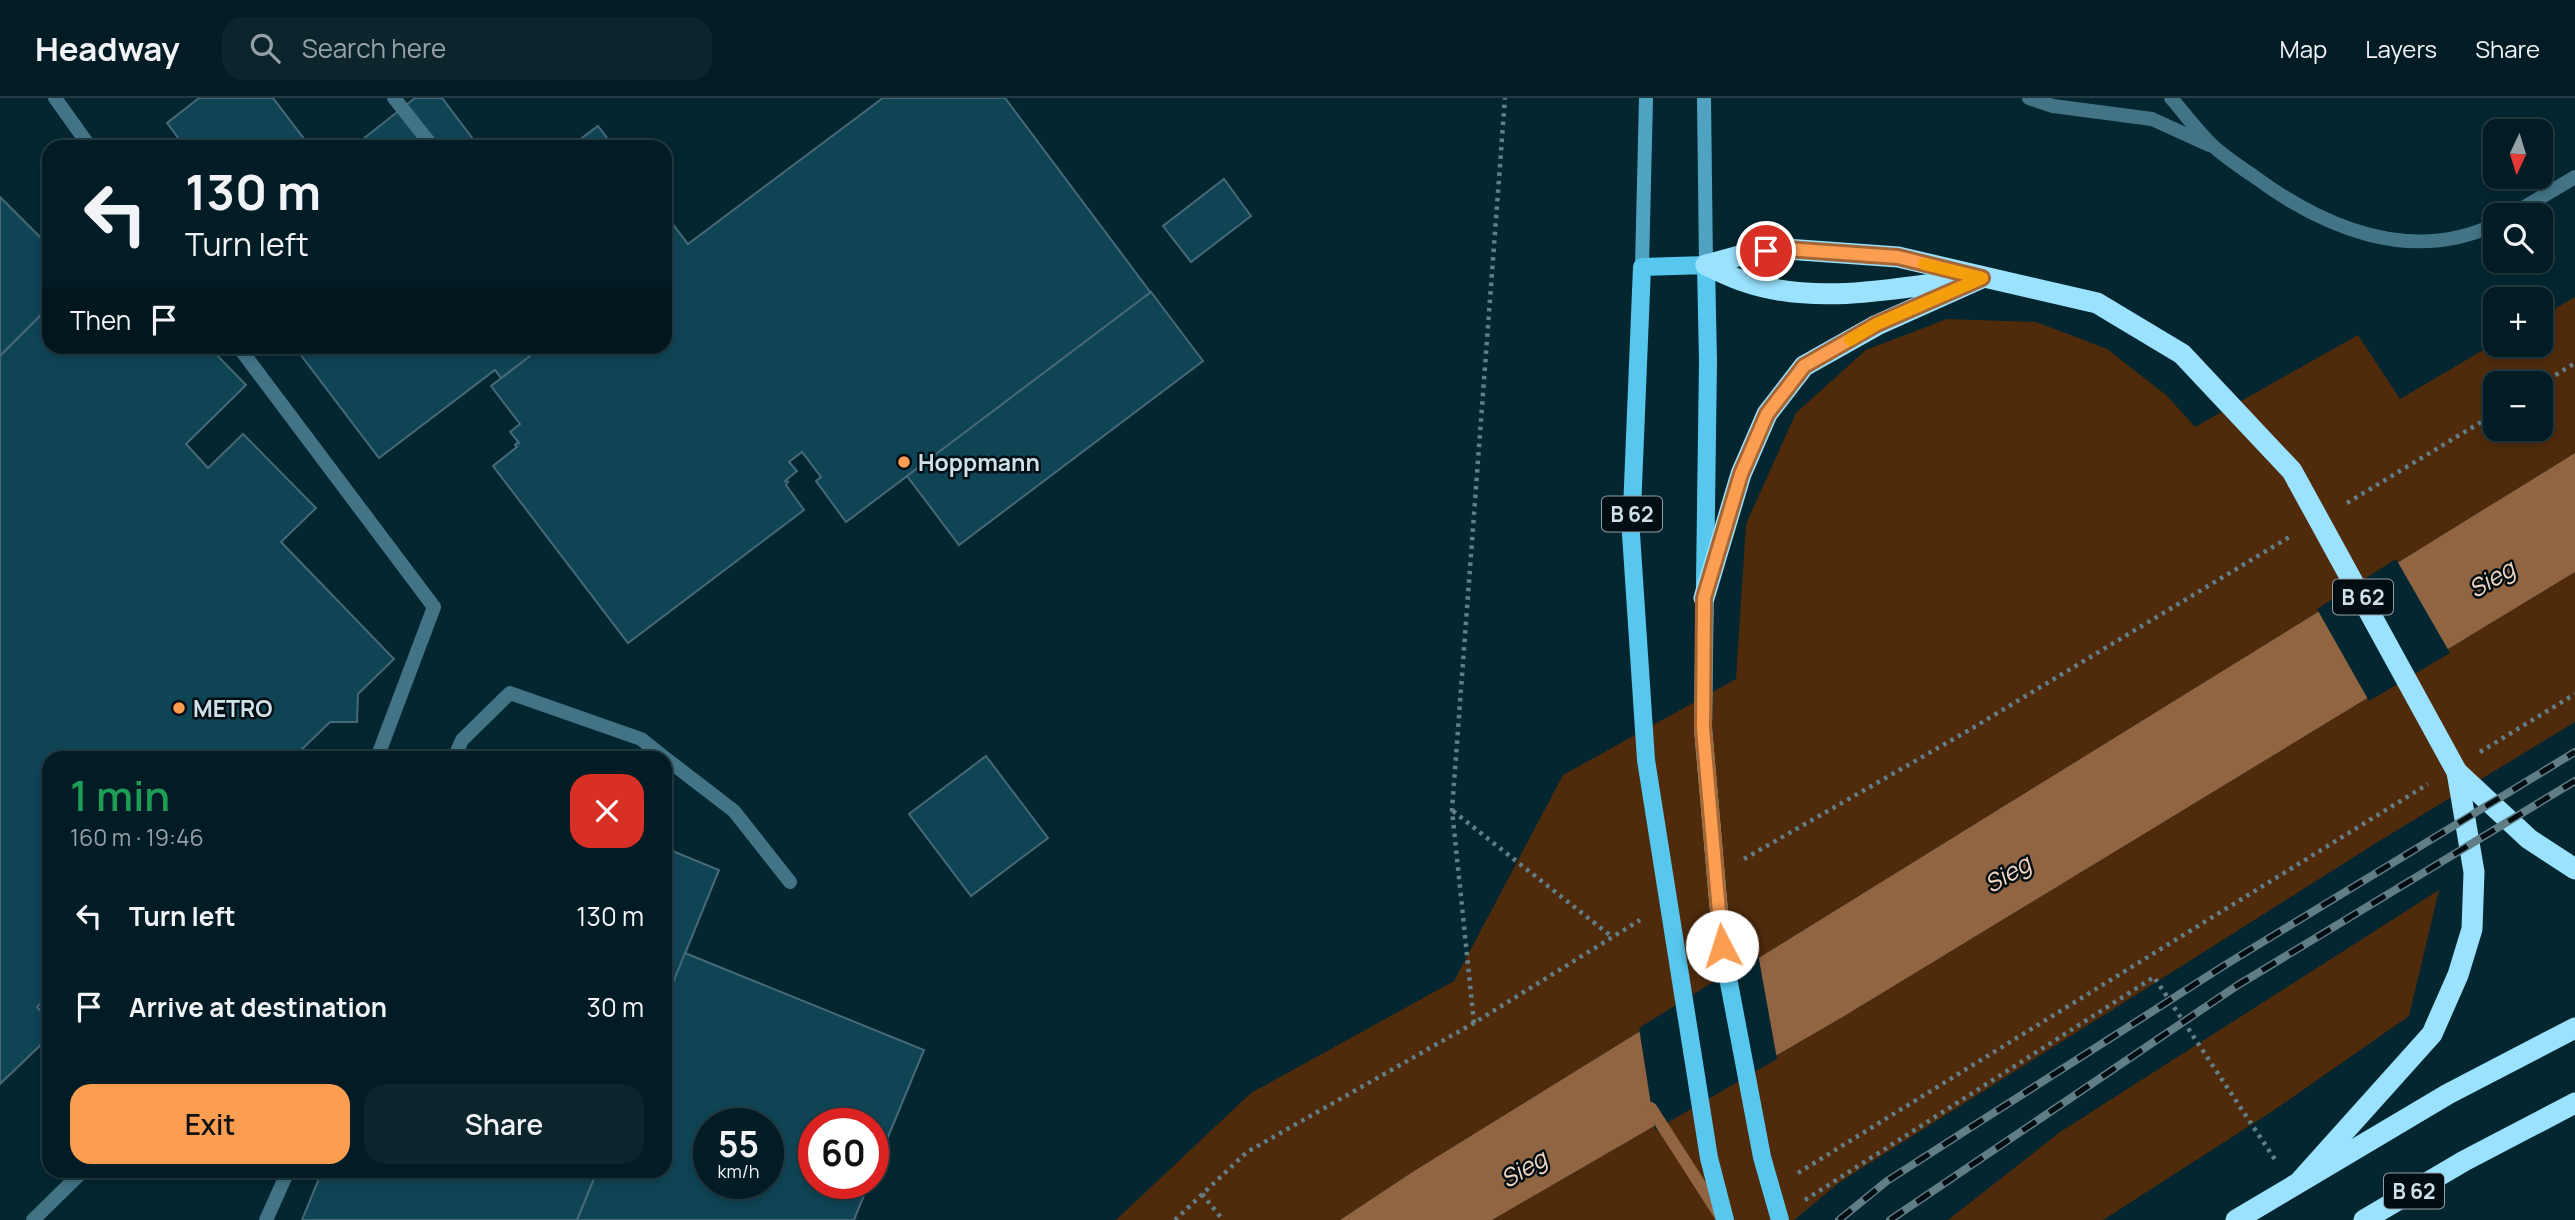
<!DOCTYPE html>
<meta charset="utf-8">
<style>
body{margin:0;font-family:Manrope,sans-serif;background:#0c252d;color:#f1f3f6;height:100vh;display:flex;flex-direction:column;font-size:26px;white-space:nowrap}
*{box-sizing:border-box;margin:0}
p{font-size:23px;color:#96a1a7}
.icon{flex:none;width:38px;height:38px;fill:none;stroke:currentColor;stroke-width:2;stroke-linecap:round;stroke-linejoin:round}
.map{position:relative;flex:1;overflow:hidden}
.side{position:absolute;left:42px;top:653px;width:630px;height:427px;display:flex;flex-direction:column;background:#021c25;border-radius:21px;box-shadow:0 4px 10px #0003,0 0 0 2px #233a42}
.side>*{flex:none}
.banner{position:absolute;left:42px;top:42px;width:630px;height:214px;border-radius:21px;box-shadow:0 4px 10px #0003,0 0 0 2px #233a42;background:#021c25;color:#f1f3f6;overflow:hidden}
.needle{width:46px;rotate:184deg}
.buttons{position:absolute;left:2483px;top:21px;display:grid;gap:14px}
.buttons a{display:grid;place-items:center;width:70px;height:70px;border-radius:14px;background:#021c25;box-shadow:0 4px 10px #0003,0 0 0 2px #233a42;font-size:35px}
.speed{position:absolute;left:693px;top:1010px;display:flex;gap:14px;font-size:35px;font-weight:700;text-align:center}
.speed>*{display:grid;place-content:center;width:91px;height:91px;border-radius:50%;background:#021c25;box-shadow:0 4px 10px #0003,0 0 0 2px #233a42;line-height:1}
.speed small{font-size:18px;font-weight:400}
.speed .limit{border:10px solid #d22;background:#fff;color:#111}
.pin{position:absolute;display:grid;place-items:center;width:60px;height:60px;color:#fff;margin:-30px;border:4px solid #fff;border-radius:50%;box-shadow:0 2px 7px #0007}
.me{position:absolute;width:77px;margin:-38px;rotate:355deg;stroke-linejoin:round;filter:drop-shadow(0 0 5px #0008)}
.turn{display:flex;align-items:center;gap:24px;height:147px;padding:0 28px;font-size:32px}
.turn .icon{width:91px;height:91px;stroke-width:2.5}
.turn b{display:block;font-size:49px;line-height:60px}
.then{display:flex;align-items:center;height:66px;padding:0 28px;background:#0003;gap:14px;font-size:26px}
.round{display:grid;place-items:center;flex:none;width:74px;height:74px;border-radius:21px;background:#0c252d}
.overview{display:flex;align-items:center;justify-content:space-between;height:119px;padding:0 28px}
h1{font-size:42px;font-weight:600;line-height:52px;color:#1e9e55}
.action{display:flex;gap:14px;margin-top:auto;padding:14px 28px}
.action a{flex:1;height:80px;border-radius:21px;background:#fc9e52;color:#111;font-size:28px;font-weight:600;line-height:80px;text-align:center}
.action a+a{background:#0c252d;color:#f1f3f6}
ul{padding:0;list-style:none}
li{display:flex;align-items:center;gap:21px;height:91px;padding:0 28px}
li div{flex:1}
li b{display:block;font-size:26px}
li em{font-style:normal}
header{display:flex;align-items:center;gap:42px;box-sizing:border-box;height:98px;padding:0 35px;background:#021c25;border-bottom:2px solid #233a42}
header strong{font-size:33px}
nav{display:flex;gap:38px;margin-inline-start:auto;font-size:24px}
.search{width:490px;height:63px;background:#0c252d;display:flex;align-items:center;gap:18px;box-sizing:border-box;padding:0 24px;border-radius:21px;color:#96a1a7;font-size:26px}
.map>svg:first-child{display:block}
.green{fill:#4f2b0b;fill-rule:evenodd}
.water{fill:#916442}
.pier{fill:#032631}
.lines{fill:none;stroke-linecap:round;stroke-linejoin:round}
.stream{stroke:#916442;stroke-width:12}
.building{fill:#0f4455;stroke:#476977;stroke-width:2;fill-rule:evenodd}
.path{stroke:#637e87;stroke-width:4.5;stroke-dasharray:3.5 5;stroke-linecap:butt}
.lane{stroke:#427486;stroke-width:14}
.secondary{stroke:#4fa3c1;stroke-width:14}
.primary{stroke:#57c7ee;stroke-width:18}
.highway{stroke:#9ae2fe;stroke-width:21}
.rail-casing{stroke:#617d86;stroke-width:8}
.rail{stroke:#020d12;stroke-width:5;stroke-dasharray:16;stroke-linecap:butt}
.route-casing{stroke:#a46735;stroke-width:18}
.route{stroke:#fc9e52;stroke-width:12}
.slow{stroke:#f59e0b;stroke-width:12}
.poi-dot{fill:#fc9e52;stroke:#020d12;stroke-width:2.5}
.labels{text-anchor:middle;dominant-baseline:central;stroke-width:5;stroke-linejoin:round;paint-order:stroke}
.shield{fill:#020d12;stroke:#91a1a8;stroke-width:2}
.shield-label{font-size:21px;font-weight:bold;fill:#cee1e8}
.poi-label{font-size:23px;font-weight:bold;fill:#cee1e8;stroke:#020d12;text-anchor:start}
.water-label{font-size:24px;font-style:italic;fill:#f4d8c3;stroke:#020d12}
</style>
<header>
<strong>Headway</strong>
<div class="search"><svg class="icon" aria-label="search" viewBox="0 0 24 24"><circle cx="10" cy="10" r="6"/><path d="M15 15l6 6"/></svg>Search here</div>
<nav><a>Map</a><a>Layers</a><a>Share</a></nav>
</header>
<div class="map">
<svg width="2575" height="1122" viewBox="0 0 2575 1122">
<rect width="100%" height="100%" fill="#032631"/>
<g class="green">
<path d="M 2575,199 L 2575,355 L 1414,1073 L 1340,1122 L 1116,1122 L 1251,995 L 1454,883 L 1563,677 L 1736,581 L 1746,426 L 1796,315 L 1866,252 L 1947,221 L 2036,224 L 2107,251 L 2166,297 L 2195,329 L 2358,237 L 2400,301 L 2495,245 L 2541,247 L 2541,219 ZM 2496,285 L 2541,285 L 2541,331 L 2496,331 Z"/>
<polygon points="2575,474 2575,624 2376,745 1840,1084 1794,1122 1492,1122 1841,920"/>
<polygon points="2439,792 2409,918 2274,1012 2103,1122 1948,1122 2060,1034"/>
</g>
<polygon class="water" points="2575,355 2575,474 1841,920 1492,1122 1340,1122 1414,1073"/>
<g class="pier">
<polygon points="2396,461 2450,555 2369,603 2317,511"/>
<polygon points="1758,856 1777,961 1655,1032 1639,930"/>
</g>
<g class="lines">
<polyline class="stream" points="1651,1010 1719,1116"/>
</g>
<g class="building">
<polygon points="199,0 273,0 305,42 352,49 185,49 167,25"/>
<polygon points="415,0 442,0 479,49 353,49"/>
<polygon points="883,0 1005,0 1151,195 846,424 816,383 821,379 802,354 789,364 797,373 784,384 786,382 788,384 786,387 804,412 628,545 493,368 517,349 515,347 518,344 520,346 510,334 520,326 491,288 543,248 665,248 665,116 688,146"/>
<polygon points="598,28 614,49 570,49"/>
<polygon points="1224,81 1251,118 1191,164 1163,128"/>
<polygon points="0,99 49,148 49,209 0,258"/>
<polygon points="1151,194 1203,263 959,447 907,378"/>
<polygon points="49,209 49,248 157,248 160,252 163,248 208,248 246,287 186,346 208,370 243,336 316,410 281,444 394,561 358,596 357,624 330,624 293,660 49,660 49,897 37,909 49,921 49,939 0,986 0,258"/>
<polygon points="294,248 543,248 501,280 495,272 379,360"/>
<polygon points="986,658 1048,740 971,798 909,716"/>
<polygon points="665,750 719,772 665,905"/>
<path d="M 685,855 L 924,952 L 873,1075 L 873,1026 L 814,1026 L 814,1085 L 869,1085 L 854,1122 L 577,1122 L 597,1073 L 665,1073 L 665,905 ZM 709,1026 L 768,1026 L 768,1085 L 709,1085 Z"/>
<polygon points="322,1073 597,1073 577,1122 302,1122"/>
</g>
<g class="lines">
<g class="path">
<polyline points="2541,286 2575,265"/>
<polyline points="2347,405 2496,315"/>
<polyline points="2480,654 2575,596"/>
<polyline points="1453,713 1611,838"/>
<polyline points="1744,761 1971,631 2291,438"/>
<polyline points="1474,925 1452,712 1505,0"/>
<polyline points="1798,1075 2428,686"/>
<polyline points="1202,1096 1223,1122"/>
<polyline points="1805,1102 2154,879 2276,1063"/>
<polyline points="1175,1122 1247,1054 1474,925 1640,822"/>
</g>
<g class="lane">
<polyline points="55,0 90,49"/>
<polyline points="394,0 433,49"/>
<polyline points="2029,0 2053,8 2152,21 2209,47"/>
<path d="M 2171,0 C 2185,16 2198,34 2213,48 C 2225,59 2239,68 2252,77 C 2322,129 2410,167 2496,126"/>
<polyline points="2511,117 2575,79"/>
<polyline points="238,248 434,509 377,660"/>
<polyline points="454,660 462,642 510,595 641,641 665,660"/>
<polyline points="665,660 734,713 790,784"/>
<polyline points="33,1122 83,1073"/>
<polyline points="266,1122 288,1073"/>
</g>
<g class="secondary">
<polyline points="1704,0 1706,167"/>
<polyline points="1642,169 1646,0"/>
</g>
<polyline class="primary" points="1725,1122 1709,1060 1646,662 1631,436 1642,169 1706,167 1708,263 1703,630 1722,848 1762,1059 1780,1122"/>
<g class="highway">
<polyline points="1706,167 1746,156 1786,151 1898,159 2097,205 2182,256 2292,373 2457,674 2474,774 2472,831 2458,877 2432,936 2301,1082"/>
<path d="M 1706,167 C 1719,173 1733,180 1746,184 C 1815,207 1891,191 1961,182"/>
<polyline points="1704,500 1741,376 1767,316 1804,268 1877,227 1982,180"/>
<polyline points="2457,674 2529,741 2575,771"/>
<polyline points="2236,1122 2448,996 2575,930"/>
<polyline points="2364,1122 2464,1063 2575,1005"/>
</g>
<g class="rail-casing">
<g id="rail">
<polyline points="1839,1122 1887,1083 2225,867 2575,654"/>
<polyline points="1890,1122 2238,887 2575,683"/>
</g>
</g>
<use href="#rail" class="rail"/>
</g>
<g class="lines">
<g class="route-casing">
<polyline id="route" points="1722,848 1703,630 1704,500 1741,376 1767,316 1804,268 1877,226 1982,180 1898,159 1786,151 1766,153"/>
</g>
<use href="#route" class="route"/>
<polyline class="slow" points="1850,242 1877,226 1982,180 1924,166"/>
</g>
<g class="poi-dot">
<circle cx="904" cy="364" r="7"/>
<circle cx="179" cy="610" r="7"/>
</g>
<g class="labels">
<g class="shield">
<rect x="1602" y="398.5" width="60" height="35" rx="5"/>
<rect x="2333" y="481.5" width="60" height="35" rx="5"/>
<rect x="2384" y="1075.5" width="60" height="35" rx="5"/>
</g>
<g class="shield-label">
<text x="1632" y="416">B 62</text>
<text x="2363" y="499">B 62</text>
<text x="2414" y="1093">B 62</text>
</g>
<g class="poi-label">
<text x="918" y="364">Hoppmann</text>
<text x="193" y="610">METRO</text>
</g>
<g class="water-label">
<text transform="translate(2491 480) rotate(-31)">Sieg</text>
<text transform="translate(2007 775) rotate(-31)">Sieg</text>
<text transform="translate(1523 1070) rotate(-31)">Sieg</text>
</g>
</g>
</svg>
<div class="buttons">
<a><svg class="needle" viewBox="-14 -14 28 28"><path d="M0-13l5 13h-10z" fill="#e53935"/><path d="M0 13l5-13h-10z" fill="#96a1a7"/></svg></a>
<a><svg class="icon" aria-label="search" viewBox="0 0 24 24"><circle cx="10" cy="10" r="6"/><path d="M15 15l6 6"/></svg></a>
<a>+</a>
<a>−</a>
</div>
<div class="speed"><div>55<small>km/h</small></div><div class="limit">60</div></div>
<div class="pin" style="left:1766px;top:153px;background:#d93025"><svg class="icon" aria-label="arrive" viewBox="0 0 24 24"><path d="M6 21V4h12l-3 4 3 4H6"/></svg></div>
<svg class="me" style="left:1722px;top:848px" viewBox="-20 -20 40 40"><circle r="19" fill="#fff"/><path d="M0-13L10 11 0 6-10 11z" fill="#fc9e52"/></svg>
<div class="banner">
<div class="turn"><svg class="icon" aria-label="left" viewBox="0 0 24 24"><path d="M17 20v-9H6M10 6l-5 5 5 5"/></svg><div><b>130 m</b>Turn left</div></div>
<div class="then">Then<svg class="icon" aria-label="arrive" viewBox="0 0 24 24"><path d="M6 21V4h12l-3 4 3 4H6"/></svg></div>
</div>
<section class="side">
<div class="overview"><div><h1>1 min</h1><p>160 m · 19:46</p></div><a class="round" style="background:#d93025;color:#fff"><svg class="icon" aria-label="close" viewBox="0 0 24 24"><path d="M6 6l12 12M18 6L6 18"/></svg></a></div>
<ul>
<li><svg class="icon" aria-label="left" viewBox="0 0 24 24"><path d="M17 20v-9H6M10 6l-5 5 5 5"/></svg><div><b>Turn left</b></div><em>130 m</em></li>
<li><svg class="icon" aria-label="arrive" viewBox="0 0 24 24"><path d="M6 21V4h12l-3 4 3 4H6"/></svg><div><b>Arrive at destination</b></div><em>30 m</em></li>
</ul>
<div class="action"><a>Exit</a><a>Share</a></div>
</section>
</div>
